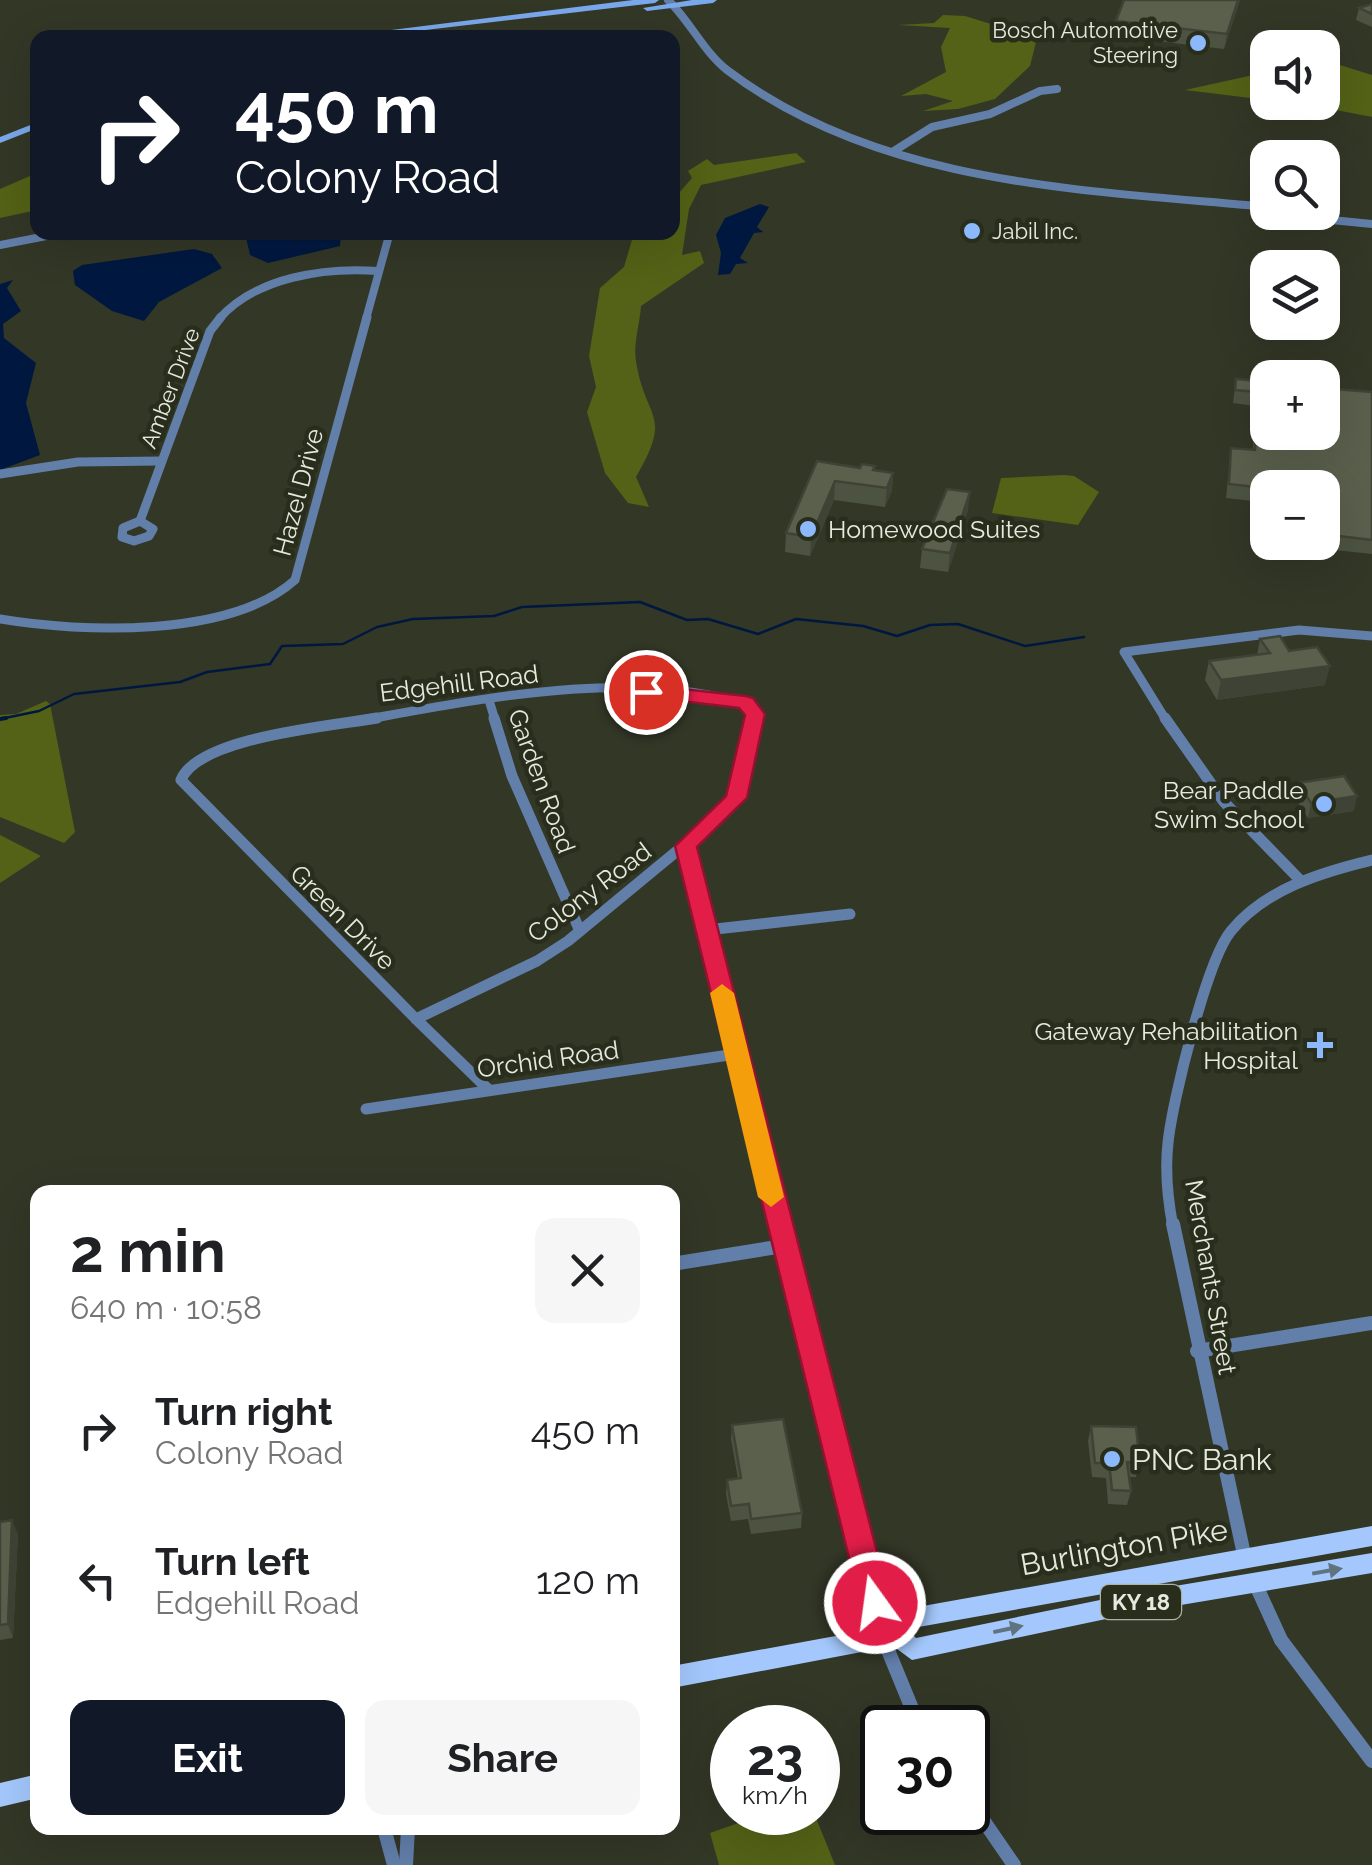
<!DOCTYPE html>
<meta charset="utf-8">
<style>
body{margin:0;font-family:Raleway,sans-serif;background:#f6f6f6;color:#202124;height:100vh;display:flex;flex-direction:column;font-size:38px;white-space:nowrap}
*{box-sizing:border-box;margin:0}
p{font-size:32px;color:#757577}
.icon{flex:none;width:55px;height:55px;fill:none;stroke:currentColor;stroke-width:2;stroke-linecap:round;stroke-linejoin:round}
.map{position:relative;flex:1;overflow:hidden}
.sheet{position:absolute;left:30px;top:1185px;width:650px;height:650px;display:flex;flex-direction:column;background:#fff;border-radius:20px;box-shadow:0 10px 40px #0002}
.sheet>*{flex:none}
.top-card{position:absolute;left:30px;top:30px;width:650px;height:210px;border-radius:20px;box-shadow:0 10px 40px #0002;background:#111827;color:#fff;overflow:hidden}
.fabs{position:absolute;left:1250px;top:30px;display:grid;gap:20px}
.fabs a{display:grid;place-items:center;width:90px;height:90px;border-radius:20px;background:#fff;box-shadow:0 10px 40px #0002;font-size:50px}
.speed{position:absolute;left:710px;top:1705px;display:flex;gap:20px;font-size:50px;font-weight:700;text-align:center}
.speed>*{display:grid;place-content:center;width:130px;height:130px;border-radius:50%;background:#fff;box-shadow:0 10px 40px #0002;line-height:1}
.speed small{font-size:25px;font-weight:400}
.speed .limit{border:5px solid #111;border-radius:15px;background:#fff;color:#111}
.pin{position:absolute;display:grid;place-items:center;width:85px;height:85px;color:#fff;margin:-42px;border:5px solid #fff;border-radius:50%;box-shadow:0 2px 10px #0007}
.me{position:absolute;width:110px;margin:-55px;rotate:346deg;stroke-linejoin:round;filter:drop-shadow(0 0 8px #0008)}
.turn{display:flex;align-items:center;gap:35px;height:210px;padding:0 40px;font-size:45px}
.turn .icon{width:130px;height:130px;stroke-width:2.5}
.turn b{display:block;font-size:70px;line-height:85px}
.round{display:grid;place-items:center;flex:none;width:105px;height:105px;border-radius:20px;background:#f6f6f6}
.summary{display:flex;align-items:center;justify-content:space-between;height:170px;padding:0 40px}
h1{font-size:60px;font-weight:700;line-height:75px}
.button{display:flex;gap:20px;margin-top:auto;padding:20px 40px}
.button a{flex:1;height:115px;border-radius:20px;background:#111827;color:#fff;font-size:40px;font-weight:700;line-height:115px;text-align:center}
.button a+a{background:#f6f6f6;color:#202124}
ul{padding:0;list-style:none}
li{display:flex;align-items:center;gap:30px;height:150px;padding:0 40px}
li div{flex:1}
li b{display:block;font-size:38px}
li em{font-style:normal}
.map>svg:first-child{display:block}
.green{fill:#536216}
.water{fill:#001840}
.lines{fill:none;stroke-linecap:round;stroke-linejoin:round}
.stream-far1{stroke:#001840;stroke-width:2.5}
.stream{stroke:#001840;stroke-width:4}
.street-far3{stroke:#627faa;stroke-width:8}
.street-far2{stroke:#627faa;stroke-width:9}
.street-far1{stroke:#627faa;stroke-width:11}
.street{stroke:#627faa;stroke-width:14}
.secondary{fill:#7aa8ec;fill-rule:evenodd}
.primary{fill:#a4c8fd;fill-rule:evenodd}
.wall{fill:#4d5341;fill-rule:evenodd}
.shaded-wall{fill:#3f4335}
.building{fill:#5a604c;stroke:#3f4335;stroke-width:2.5}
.oneway{fill:#607381}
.route{fill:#e11d48;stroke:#92132f;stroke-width:2.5}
.slow{fill:#f59e0b}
.poi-dot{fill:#8cb9fc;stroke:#292d1c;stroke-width:4}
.labels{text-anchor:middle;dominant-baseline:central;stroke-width:9;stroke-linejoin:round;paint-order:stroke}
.far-poi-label{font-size:22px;fill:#e6e9de;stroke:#292d1c;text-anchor:end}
.far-street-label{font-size:22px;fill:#e6e9de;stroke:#292d1c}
.shield{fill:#292d1c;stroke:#adb1a4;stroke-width:2.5}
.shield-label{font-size:22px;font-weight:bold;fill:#e6e9de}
.street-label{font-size:25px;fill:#e6e9de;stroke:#292d1c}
.poi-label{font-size:25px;fill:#e6e9de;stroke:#292d1c;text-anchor:end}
.near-poi-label{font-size:30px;fill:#e6e9de;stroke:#292d1c;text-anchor:start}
.near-street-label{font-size:30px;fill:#e6e9de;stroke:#292d1c}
</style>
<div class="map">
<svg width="1372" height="1865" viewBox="0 0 1372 1865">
<rect width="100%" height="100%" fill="#333726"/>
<g class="green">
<polygon points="943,15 965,16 1037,38 1030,66 995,99 958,109 923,111 953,101 926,94 901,96 946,72 941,47 950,28 898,25 934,23"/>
<polygon points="1340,65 1372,75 1372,117 1300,103 1322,102 1323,66"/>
<polygon points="1267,72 1267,100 1185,90"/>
<path d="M 796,153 L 806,162 L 701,185 L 689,209 L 682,255 L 700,251 L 704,263 L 641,306 C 640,323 633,345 636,361 C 645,421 674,412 636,477 L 649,507 L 628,503 L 605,473 L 587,412 L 596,387 L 589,356 L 600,288 L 624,267 L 634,233 L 672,232 L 673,200 L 692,178 L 688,171 L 707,159 L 714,165 Z"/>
<polygon points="37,173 37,210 0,218 0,189"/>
<polygon points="1064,475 1074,476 1099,492 1078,525 992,513 1001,478"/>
<polygon points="46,701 50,704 75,832 64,843 0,817 0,715 16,714"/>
<polygon points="0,835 41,856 0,883"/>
<polygon points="770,1812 814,1813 835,1865 719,1865 710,1833"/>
</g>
<g class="water">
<polygon points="760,204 769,207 757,227 763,232 754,233 740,258 748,263 736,264 730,274 718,275 721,253 716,235 725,218"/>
<polygon points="245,233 245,232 341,233 340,246 268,263 250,255"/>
<polygon points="194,249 212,254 222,268 159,302 144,321 112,311 75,285 73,271 82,265"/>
<polygon points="13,280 7,288 21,311 3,324 4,338 36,363 26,403 40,455 0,470 0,284"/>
</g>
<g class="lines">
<polyline class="stream-far1" points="0,719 39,711 74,694 180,682 207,672 270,664 282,646 343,644 377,627 413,619 494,616 522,607 640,602 687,620 708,619 758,634 796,619 863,626 897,636 930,625 958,624 1025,646 1084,637"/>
<polyline class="stream" points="0,719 6,718"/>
<g class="street-far3">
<path d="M 668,0 C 690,21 703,51 727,70 C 880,186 1085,190 1268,207"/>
<polyline points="894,151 932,127 990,114 1040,91 1057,89"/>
<polyline points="1261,213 1372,224"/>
<polyline points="0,245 67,232"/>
<path d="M 219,319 C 256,277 325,267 378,271"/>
<polyline points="366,319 390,232"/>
</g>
<g class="street-far2">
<polyline points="0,474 78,462 161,461"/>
<polygon points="140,521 153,529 149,536 134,541 122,537 123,528"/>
<polyline points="140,521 210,331 221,317"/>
<path d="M 0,619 C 83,633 230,638 295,580 L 367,317"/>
<polyline points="489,700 495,720"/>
<path d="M 363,720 C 480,699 639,666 753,707 L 754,720"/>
<polyline points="1166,720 1124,652 1299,630 1372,636"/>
</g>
<g class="street-far1">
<path d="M 377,718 C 332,726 198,737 181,780 L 416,1019"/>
<polyline points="494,718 512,776 580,931"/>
<polyline points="1165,718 1224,802 1301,881"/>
<polyline points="686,846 781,1227"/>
<polyline points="707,930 850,914"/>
<polyline points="416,1019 489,1090"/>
<polyline points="416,1019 537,961 568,941 723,813 736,798 754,718"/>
<polyline points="366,1109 736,1054"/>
<path d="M 1173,1227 C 1168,1201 1165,1169 1168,1143 C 1172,1102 1207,960 1231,931 C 1265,889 1322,872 1372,860"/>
</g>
<g class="street">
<polyline points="780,1224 883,1638 920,1728"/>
<polyline points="1173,1224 1245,1559"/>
<polyline points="672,1264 783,1246"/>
<polyline points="1197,1351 1372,1323"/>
<polyline points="1255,1583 1281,1640 1372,1761"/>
<polyline points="968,1798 1014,1865"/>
<polyline points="384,1828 394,1865"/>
<polyline points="406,1865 408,1828"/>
</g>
<g class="secondary">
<polygon points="633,0 659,0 655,3 358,38 327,38"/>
<polygon points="692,0 717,0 713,3 647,11 643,8"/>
<polygon points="38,122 38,128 0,143 0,137"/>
</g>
<g class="primary">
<polygon points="1372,1526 1372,1546 913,1628 911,1633 916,1638 1139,1592 1372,1553 1372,1573 1139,1612 912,1660 893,1646 672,1688 672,1666 890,1626 898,1612 906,1609"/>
<polygon points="38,1774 38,1798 0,1807 0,1783"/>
</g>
</g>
<g class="wall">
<polygon points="1240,0 1224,49 1114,36 1116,21"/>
<polygon points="1372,4 1372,27 1356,20 1359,8"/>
<path d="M 1236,379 L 1372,392 L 1372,554 L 1251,541 L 1253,501 L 1226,498 L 1231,448 L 1253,450 L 1255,406 L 1233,403 ZM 1268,488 L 1322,488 L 1322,542 L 1268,542 Z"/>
<polygon points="817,461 860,468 875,466 875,470 893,473 892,491 885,507 834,500 810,556 785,552 786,533"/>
<polygon points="968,510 948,572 920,568 922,549"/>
<polygon points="1260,639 1289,651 1325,685 1217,700 1205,680 1209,661 1257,655"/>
<polygon points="1298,783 1354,811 1308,818 1295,798"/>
<polygon points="732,1425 802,1513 801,1528 751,1534 748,1519 731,1521 726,1494 727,1480 738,1479 731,1439"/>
<polygon points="1091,1426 1140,1463 1136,1477 1129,1477 1131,1491 1127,1505 1108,1504 1106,1478 1092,1477 1088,1441"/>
<polygon points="0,1522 18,1534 13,1638 0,1640"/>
</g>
<g class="shaded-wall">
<polygon points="1238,0 1240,0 1224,49 1227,34"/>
<polygon points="893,473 892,491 885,507 887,488"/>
<polygon points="835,481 834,500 810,556 811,537"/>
<polygon points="970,492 968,510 948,572 950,553"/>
<polygon points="1330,666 1325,685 1217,700 1221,680"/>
<polygon points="1357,796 1354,811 1308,818 1311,803"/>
<polygon points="12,1520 18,1534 13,1638 8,1624"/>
</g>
<g class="building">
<polygon points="1124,0 1238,0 1227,34 1116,21"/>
<polygon points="1372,4 1372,14 1359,8"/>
<polygon points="1236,379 1268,382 1268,432 1322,432 1322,388 1372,392 1372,540 1322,534 1322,488 1268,488 1268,528 1254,527 1256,487 1229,484 1231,448 1255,450 1258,392 1235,390"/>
<polygon points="817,461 860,468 862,464 875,466 873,470 893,473 887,488 835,481 811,537 786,533"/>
<polygon points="947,489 970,492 950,553 922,549"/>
<polygon points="1280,636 1289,651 1317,647 1330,666 1221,680 1209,661 1270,653 1260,639"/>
<polygon points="1344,776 1357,796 1311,803 1298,783"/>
<polygon points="783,1419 802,1513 751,1519 749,1504 731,1506 727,1480 741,1478 732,1425"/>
<polygon points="1091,1426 1136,1427 1140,1463 1127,1462 1131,1491 1112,1490 1109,1463 1095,1463"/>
<polygon points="12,1520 8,1624 0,1625 0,1522"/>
</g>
<defs><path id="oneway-solid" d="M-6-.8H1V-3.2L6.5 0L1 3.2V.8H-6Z" transform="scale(2.5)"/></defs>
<g class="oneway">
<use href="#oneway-solid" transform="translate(1327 1571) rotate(-10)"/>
<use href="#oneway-solid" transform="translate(1008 1629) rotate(-12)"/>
</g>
<polygon class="route" points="646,685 746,696 753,698 765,714 747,798 697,847 890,1603 885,1612 875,1616 864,1612 860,1603 675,846 726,796 745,715 739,708 639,696 636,692"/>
<polygon class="slow" points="722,984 734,993 784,1197 771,1207 758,1197 710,993"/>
<g class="poi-dot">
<circle cx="1198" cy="43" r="10"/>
<circle cx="972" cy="231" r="10"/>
<circle cx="808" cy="529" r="10"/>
<circle cx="1324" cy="804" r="10"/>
<path d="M1315 1030h10v10h10v10h-10v10h-10v-10h-10v-10h10z"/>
<circle cx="1112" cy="1459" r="10"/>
</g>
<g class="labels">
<g class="far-poi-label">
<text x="1178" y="30">Bosch Automotive<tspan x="1178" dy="25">Steering</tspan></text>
<text x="992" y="231" text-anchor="start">Jabil Inc.</text>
</g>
<g class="far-street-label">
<text transform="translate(170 388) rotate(-69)">Amber Drive</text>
</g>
<rect class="shield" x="1101" y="1585" width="80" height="34" rx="8"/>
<g class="shield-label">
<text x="1141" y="1602">KY 18</text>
</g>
<g class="street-label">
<text transform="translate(298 492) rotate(-75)">Hazel Drive</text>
<text transform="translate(459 683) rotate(-7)">Edgehill Road</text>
<text transform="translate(542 781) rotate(70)">Garden Road</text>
<text transform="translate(589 892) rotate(-37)">Colony Road</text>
<text transform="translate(343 917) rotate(45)">Green Drive</text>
<text transform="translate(548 1059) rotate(-8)">Orchid Road</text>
<text transform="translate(1211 1277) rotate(80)">Merchants Street</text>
</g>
<g class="poi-label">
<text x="828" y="529" text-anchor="start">Homewood Suites</text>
<text x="1304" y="790">Bear Paddle<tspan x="1304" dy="29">Swim School</tspan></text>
<text x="1298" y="1031">Gateway Rehabilitation<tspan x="1298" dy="29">Hospital</tspan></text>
</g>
<g class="near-poi-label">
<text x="1132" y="1459">PNC Bank</text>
</g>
<g class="near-street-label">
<text transform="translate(1124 1547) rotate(-10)">Burlington Pike</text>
</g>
</g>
</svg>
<div class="fabs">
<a><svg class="icon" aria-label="sound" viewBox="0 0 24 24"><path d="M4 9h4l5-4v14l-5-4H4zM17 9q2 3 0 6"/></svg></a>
<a><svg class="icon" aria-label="search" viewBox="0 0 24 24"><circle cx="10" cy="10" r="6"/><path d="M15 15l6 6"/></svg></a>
<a><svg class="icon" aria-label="layers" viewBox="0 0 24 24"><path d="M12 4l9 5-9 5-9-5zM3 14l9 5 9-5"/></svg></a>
<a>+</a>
<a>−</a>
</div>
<div class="speed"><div>23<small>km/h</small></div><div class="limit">30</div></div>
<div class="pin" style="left:646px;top:692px;background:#d93025"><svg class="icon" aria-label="arrive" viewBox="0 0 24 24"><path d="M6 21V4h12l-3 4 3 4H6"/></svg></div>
<svg class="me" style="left:875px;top:1603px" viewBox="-20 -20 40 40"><circle r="17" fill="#e11d48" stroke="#fff" stroke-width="3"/><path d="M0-11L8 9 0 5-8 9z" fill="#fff"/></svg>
<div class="top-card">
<div class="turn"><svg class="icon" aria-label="right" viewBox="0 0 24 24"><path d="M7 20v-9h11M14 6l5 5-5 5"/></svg><div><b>450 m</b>Colony Road</div></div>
</div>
<section class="sheet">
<div class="summary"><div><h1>2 min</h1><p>640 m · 10:58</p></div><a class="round"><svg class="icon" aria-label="close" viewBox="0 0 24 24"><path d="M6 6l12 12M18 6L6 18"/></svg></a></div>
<ul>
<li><svg class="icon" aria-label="right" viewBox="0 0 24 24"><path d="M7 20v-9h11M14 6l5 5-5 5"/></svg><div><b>Turn right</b><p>Colony Road</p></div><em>450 m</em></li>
<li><svg class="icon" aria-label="left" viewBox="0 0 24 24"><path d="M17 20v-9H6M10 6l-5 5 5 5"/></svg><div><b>Turn left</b><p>Edgehill Road</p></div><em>120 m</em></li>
</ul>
<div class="button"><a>Exit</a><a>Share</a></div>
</section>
</div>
